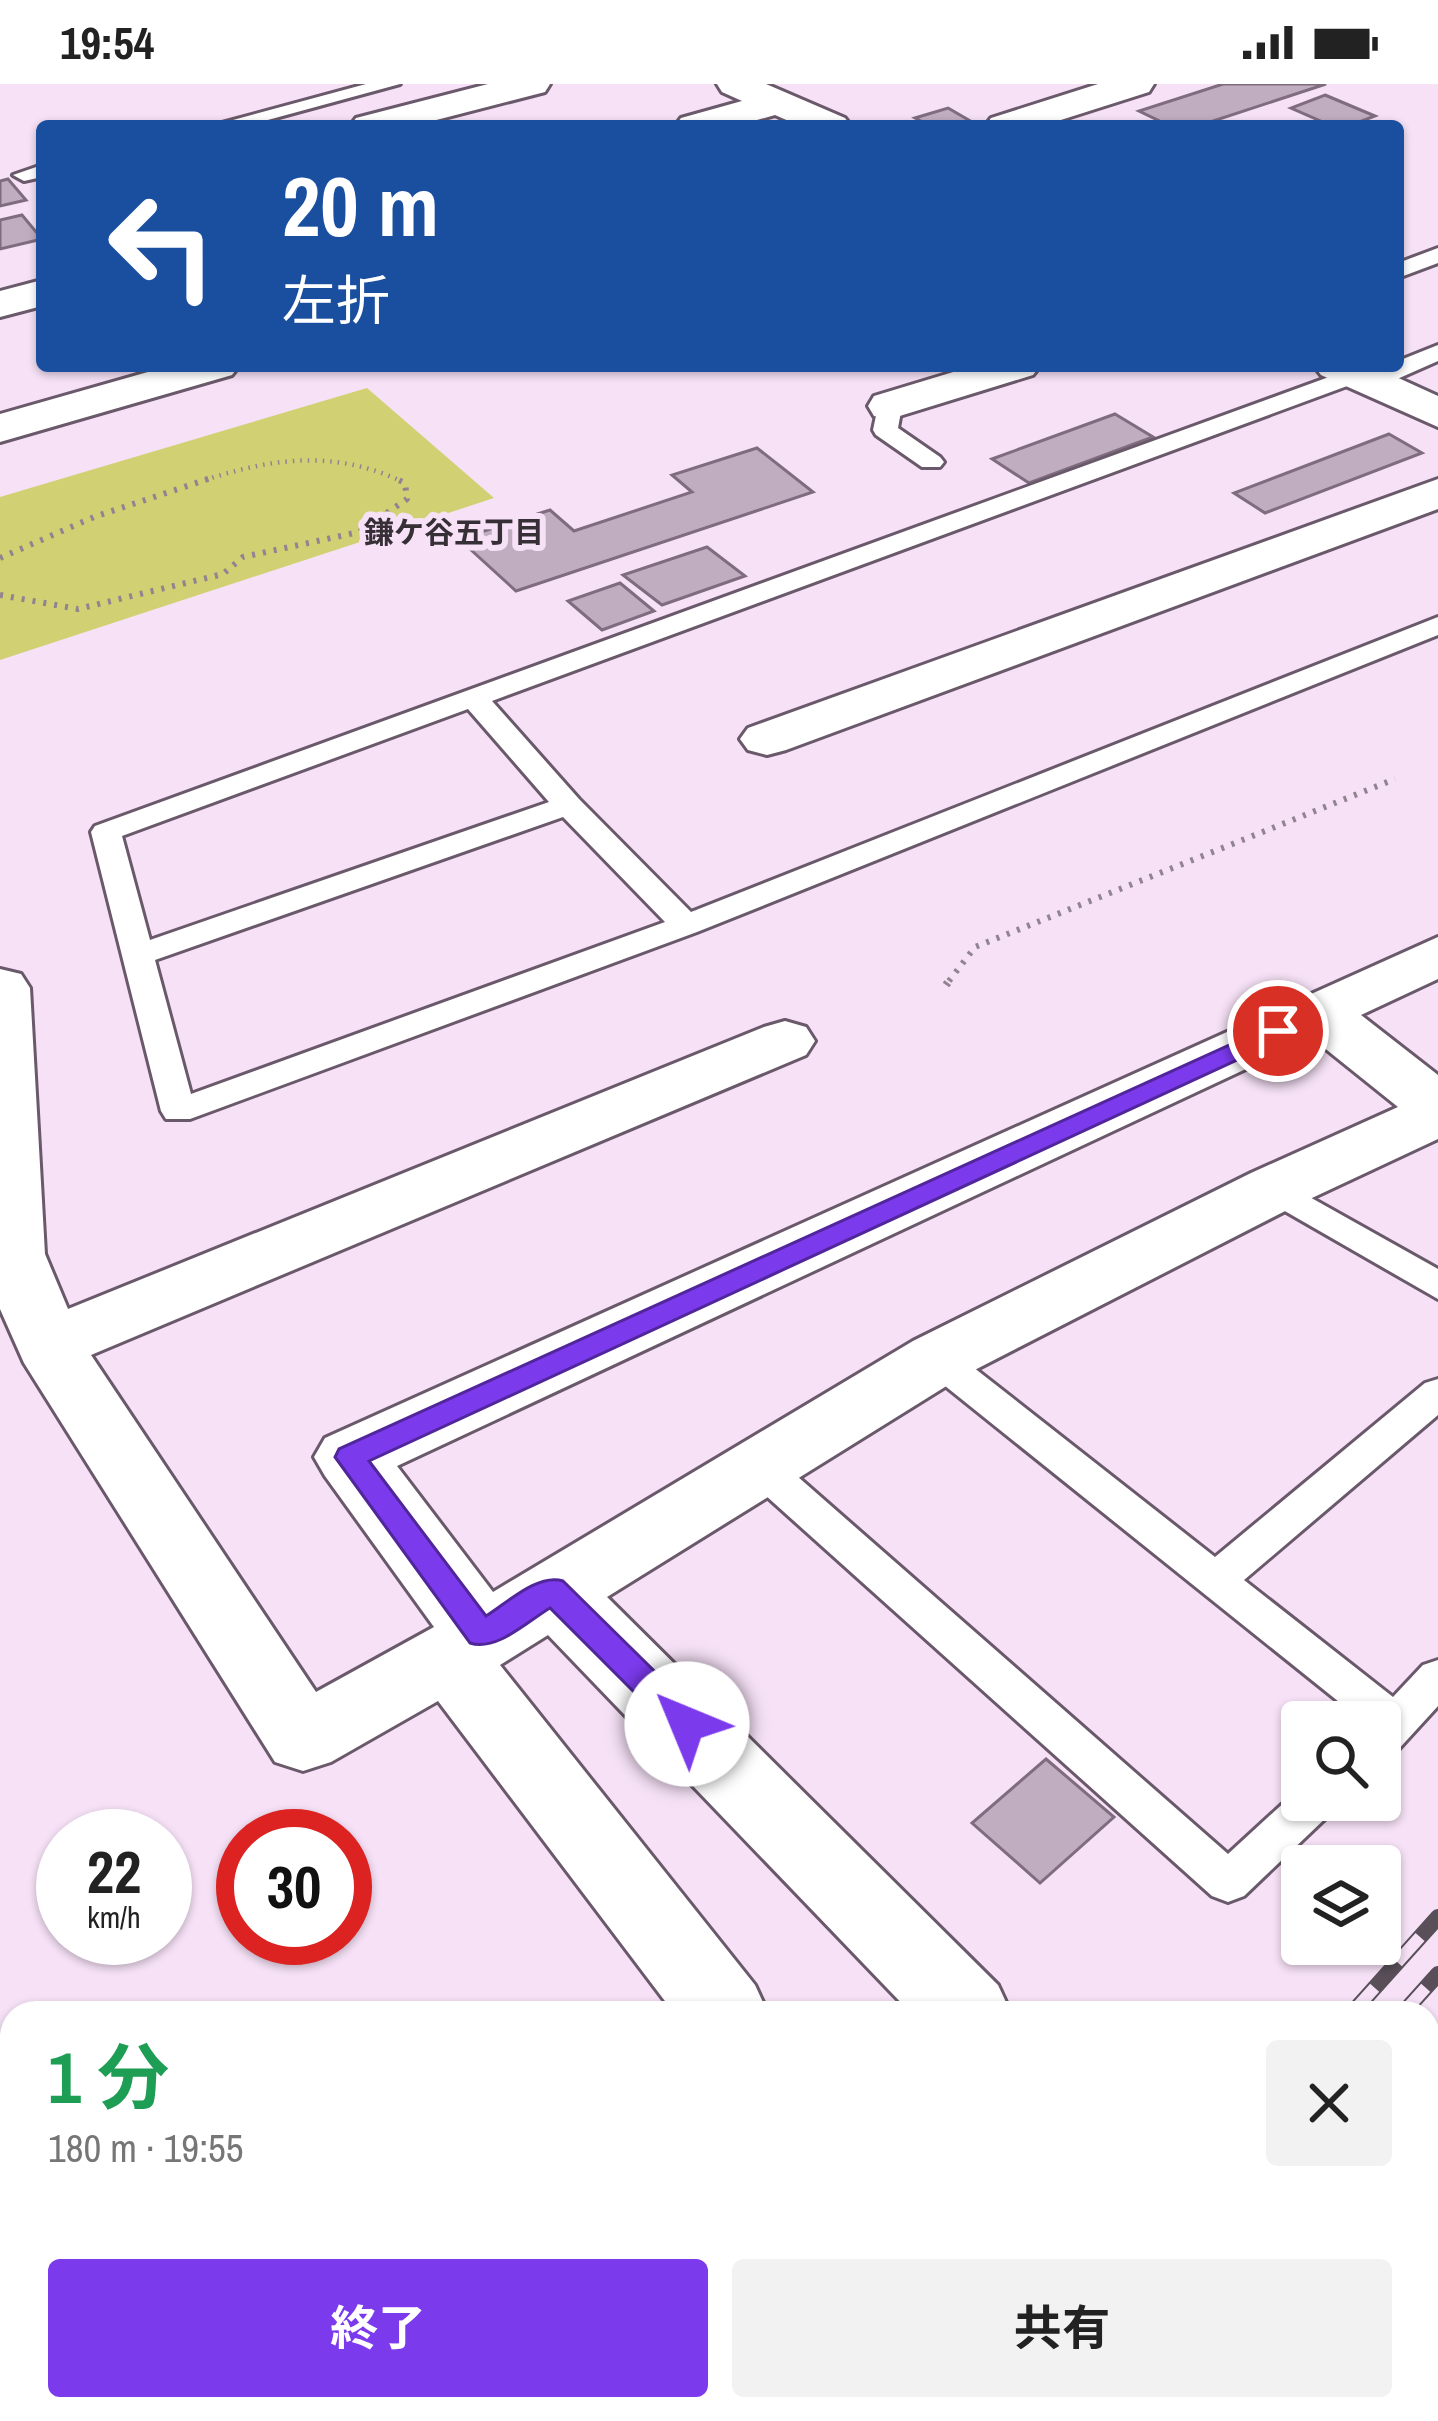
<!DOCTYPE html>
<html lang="ja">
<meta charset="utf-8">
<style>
body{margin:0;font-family:"Archivo Narrow","Noto Sans JP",sans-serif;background:#f2f2f2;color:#222;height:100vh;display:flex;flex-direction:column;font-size:45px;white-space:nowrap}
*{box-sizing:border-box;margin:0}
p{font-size:39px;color:#767676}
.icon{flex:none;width:66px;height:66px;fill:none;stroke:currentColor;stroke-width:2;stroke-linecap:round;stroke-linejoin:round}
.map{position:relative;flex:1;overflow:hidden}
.panel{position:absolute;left:0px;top:1917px;width:1440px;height:420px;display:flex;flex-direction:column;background:#fff;border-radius:36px 36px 0 0;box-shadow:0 3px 9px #0004}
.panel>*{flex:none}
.guide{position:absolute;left:36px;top:36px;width:1368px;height:252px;border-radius:12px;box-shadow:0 3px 9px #0004;background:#1a4fa0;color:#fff;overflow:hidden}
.fabs{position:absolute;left:1281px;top:1617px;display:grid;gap:24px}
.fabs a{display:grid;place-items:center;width:120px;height:120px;border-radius:12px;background:#fff;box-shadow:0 3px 9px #0004;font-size:60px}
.speed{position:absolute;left:36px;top:1725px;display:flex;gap:24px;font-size:60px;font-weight:700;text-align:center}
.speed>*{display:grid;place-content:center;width:156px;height:156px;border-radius:50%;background:#fff;box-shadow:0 3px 9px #0004;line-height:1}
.speed small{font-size:30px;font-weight:400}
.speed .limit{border:18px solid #d22;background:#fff;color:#111}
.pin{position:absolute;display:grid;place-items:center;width:102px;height:102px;color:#fff;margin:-51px;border:6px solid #fff;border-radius:50%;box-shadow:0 3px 12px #0007}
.me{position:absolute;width:132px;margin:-66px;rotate:315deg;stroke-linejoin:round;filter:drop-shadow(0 0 9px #0008)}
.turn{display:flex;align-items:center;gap:42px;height:252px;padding:0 48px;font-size:54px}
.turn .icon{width:156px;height:156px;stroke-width:2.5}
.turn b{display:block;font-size:84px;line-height:102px}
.round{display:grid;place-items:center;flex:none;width:126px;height:126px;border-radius:12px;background:#f2f2f2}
.headline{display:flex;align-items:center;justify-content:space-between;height:204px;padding:0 48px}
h1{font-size:72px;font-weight:700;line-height:90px;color:#1e9e55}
.action{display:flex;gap:24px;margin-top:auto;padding:24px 48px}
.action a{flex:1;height:138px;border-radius:12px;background:#7c3aed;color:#fff;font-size:48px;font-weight:700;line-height:138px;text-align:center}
.action a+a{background:#f2f2f2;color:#222}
.status{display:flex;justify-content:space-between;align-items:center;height:84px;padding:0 60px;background:#fff;direction:ltr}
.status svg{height:33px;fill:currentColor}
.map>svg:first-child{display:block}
.green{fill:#d1d073}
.building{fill:#c0adc0;stroke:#7f6d7f;stroke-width:3}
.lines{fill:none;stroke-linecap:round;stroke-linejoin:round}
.service-casing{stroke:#6a596a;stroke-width:6}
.minor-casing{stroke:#6a596a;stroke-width:6}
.path-far2{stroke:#918491;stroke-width:4.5;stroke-dasharray:1.5 6;stroke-linecap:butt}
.path-far1{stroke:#918491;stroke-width:6;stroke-dasharray:3 8;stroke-linecap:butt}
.path{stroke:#918491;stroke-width:8;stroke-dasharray:3 9;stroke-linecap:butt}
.service{fill:#fff;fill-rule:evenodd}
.minor{fill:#fff;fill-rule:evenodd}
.rail-casing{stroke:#584f58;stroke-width:16}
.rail{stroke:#f6e1f6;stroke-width:12;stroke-dasharray:34;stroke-linecap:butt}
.route{fill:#7c3aed;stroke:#51269a;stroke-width:3}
.labels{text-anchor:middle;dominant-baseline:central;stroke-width:12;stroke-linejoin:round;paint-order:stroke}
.far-neighbourhood-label{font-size:30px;font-weight:bold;fill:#362f36;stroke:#f6e1f6}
</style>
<div class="status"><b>19:54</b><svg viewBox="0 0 49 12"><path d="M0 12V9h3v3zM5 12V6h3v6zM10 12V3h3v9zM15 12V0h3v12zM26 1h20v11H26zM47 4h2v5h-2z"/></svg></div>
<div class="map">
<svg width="1438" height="2337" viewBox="0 0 1438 2337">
<rect width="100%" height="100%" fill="#f6e1f6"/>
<polygon class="green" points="367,304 494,414 0,576 0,413"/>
<g class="building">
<polygon points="1223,0 1326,0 1198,42 1170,42 1139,27"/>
<polygon points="1325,11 1375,32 1349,42 1332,42 1291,24"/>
<polygon points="948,24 979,42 930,42 915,34"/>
<polygon points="8,95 26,116 0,122 0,97"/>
<polygon points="22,131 42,155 0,165 0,136"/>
<polygon points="1115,330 1153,353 1029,399 992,375"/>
<polygon points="1389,350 1422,369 1265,429 1234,409"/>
<polygon points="757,364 813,408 516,507 459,455 550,426 574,447 692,408 672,391"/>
<polygon points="707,463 745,492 662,521 623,491"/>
<polygon points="620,499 654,527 602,546 568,517"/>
<polygon points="1046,1675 1114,1733 1040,1799 972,1739"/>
<polygon points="237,2325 393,2325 389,2337 232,2337"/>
</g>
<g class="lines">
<g class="service-casing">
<g id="service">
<polygon points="366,0 400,0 246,42 211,42"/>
<polygon points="42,81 42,93 24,97 13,91"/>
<polygon points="1438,164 1438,179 1398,194 1398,179"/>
<path d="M 1438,261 L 1438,277 L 1379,303 L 1370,305 L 1358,298 L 492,617 L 579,715 L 691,828 L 1438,533 L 1438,551 L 697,848 L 190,1035 L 166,1035 L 161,1027 L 91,748 L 95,742 L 1348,286 L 1356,284 L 1367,290 L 1398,282 L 1398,277 ZM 468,625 L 549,718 L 150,856 L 122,752 ZM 563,733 L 665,838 L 191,1010 L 155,876 Z"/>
<polygon points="890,315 902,322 898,344 940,373 944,378 940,383 922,383 876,351 873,346 878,322"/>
<polygon points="1274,1093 1438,1185 1438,1215 1262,1114 1256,1105 1262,1096"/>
<polygon points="937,1261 950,1265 1215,1473 1425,1299 1438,1295 1438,1331 1244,1496 1393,1613 1423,1581 1438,1576 1438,1622 1395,1669 1380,1674 1380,1638 1364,1638 924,1285 918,1275 924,1265"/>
<polygon points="759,1367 773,1371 1228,1770 1301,1703 1302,1716 1338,1716 1331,1729 1244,1812 1228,1818 1212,1812 745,1393 740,1382 745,1371"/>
</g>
</g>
<g class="minor-casing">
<g id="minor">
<polygon points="488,0 550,0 545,8 413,42 350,42 356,34"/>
<polygon points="717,0 766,0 845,34 851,42 800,42 775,31 736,42 675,42 681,34 742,17 722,8"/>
<polygon points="1098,0 1154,0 1149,8 1042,42 985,42 991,34"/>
<polygon points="42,196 42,222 0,233 0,207"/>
<polygon points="169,282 239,282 232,291 0,358 0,330"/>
<polygon points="973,282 1040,282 1033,291 890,335 874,332 868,322 874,312"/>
<polygon points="1314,282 1372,282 1438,312 1438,343 1321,291"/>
<polygon points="1438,395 1438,425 786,666 767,671 748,666 740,655 748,644"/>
<path d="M 1438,853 L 1438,895 L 1361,931 L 1438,991 L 1438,1055 L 1297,1121 L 961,1293 L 607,1513 L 998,1901 L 1011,1929 L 911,1929 L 548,1551 L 500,1581 L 755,1901 L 768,1929 L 674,1929 L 438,1617 L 331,1678 L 303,1687 L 275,1678 L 24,1279 L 0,1225 L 0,885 L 21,890 L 30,904 L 45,1170 L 68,1225 L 764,943 L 785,937 L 806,943 L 815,957 L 806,971 L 91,1271 L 316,1608 L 434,1543 L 325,1392 L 314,1373 L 325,1354 ZM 1312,954 L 1398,1023 L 1251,1089 L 913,1257 L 493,1508 L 397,1382 Z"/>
<polygon points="1325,2325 1419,2325 1416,2337 1320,2337"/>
</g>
</g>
<path class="path-far2" d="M 205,396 C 273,374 332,366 399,396"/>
<g class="path-far1">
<polyline points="0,474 94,433 214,393"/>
<polyline points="0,511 78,525 223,490 243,473 359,448 407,415 405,399 392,393"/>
<polyline points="949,897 975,863 1395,695"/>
</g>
<polyline class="path" points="946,901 951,894"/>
<use href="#service" class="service"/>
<use href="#minor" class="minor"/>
<g class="rail-casing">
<g id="rail">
<polyline points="1352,1929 1438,1833"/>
<polyline points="1403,1929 1438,1890"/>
<polyline points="979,2337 990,2325"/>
<polyline points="1043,2337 1054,2325"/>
</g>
</g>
<use href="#rail" class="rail"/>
</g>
<path class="route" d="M 1278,939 L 1290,947 L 1287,953 L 369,1377 L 486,1532 C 507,1519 538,1489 563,1497 L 699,1631 L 703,1640 L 699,1650 L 687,1654 L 676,1650 L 550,1524 C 528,1537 496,1568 470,1559 L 335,1373 L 339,1365 Z"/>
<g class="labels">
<g class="far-neighbourhood-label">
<text x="454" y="448">鎌ケ谷五丁目</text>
</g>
</g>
</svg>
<div class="fabs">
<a><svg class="icon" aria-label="search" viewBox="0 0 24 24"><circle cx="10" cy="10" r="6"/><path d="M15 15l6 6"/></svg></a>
<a><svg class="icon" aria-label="layers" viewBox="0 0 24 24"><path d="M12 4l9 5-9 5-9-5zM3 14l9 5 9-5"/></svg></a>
</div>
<div class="speed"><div>22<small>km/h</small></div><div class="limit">30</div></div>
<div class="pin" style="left:1278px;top:947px;background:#d93025"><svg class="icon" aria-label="arrive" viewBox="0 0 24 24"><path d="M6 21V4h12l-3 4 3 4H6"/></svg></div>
<svg class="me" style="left:687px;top:1640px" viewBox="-20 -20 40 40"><circle r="19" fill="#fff"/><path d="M0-13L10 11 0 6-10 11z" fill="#7c3aed"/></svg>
<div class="guide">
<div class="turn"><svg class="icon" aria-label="left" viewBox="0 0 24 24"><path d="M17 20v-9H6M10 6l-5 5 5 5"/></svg><div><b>20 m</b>左折</div></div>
</div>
<section class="panel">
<div class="headline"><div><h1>1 分</h1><p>180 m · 19:55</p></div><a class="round"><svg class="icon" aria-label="close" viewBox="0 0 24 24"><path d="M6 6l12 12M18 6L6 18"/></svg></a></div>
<div class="action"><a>終了</a><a>共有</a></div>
</section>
</div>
